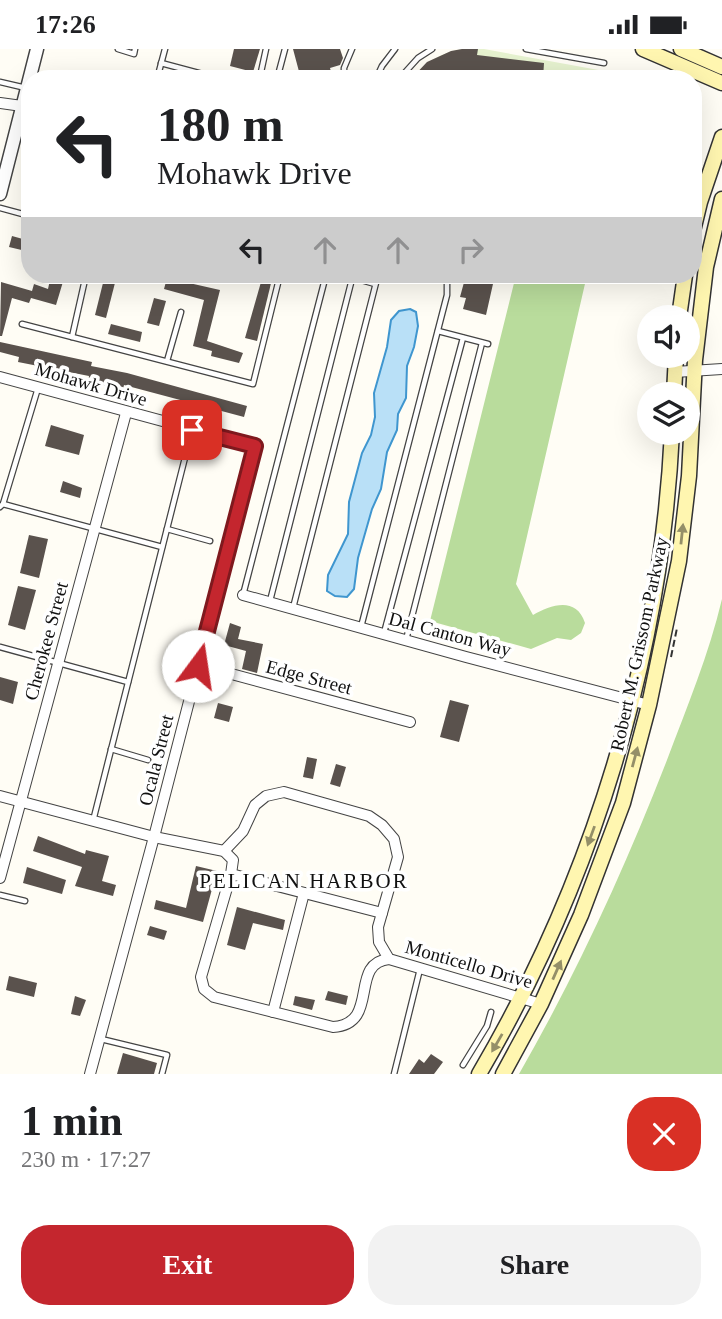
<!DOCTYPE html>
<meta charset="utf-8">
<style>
body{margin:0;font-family:"Times New Roman",serif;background:#f2f2f2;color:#202124;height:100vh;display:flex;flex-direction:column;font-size:26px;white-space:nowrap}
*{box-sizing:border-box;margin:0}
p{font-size:23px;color:#757577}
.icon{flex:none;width:38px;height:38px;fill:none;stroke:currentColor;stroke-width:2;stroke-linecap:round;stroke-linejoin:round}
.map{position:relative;height:1025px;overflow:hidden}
.drawer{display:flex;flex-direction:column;background:#fff;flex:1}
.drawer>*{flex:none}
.hud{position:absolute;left:21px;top:21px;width:681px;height:214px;border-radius:28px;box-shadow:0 7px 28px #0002;background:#fff;color:#202124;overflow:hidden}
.tools{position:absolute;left:637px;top:256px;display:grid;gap:14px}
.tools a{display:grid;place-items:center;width:63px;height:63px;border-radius:50%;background:#fff;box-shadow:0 7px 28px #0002;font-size:35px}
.pin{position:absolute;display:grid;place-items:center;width:60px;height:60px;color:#fff;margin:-30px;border-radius:14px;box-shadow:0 4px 10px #0006}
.me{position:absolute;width:77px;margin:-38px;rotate:14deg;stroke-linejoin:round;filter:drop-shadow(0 0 5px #0008)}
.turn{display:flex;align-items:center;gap:24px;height:147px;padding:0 21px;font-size:32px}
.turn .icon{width:91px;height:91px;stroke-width:2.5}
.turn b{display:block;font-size:49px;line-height:60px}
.lanes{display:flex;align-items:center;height:66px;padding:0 21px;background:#0003;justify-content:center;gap:35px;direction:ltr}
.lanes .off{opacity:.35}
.round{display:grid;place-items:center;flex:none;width:74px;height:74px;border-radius:28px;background:#f2f2f2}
.head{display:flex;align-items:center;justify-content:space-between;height:119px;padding:0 21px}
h1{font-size:42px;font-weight:700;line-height:52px}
.action{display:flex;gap:14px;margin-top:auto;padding:14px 21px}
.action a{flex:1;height:80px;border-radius:28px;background:#c4262e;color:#fff;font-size:28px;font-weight:700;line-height:80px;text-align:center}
.action a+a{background:#f2f2f2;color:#202124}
.status{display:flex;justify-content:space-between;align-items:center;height:49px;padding:0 35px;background:#fff;direction:ltr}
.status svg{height:19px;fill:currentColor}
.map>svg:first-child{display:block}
.forest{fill:#b9dc9c}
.pitch{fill:#e6f2cf}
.water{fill:#b9e0f7;stroke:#3f96cf;stroke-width:2}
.building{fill:#5a524d}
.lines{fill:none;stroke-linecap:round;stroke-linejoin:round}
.service-casing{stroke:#444;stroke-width:7}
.minor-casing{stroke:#444;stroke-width:12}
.tertiary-casing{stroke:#444;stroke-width:15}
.secondary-casing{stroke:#333;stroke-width:17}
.path{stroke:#333;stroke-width:2;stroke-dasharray:7 3.5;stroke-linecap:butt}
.service{stroke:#fff;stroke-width:4.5}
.minor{stroke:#fff;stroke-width:10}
.tertiary{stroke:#fff;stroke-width:12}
.secondary{stroke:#fff6b0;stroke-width:14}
.oneway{fill:#948f68}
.route-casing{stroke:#7f191e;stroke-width:18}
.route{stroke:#c4262e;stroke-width:12}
.labels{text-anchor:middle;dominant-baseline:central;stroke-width:7;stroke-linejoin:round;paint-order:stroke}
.street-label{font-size:19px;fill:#111;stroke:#fff}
.neighbourhood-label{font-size:21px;letter-spacing:2px;fill:#111;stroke:#fff}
</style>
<div class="status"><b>17:26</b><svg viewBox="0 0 49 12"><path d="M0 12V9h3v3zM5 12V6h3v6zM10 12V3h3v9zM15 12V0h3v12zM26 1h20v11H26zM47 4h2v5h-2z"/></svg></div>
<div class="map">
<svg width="722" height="1025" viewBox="0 0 722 1025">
<rect width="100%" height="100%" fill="#fffdf5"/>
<g class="forest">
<path d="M 516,226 L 587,226 L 516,535 L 533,566 C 551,556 576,547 585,574 L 581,584 L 571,591 L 557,589 L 531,600 L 430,572 Z"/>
<path d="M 722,550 L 722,1025 L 519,1025 C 577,924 625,819 667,711 C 687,658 709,605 722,550 Z"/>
</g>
<path class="pitch" d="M 462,0 L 484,0 L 615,24 L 615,30 L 411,30 C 425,13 441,4 462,0 Z"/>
<polygon class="water" points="410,260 416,263 418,277 414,298 407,317 406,349 398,365 397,381 387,403 381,440 372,460 358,509 354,540 347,548 335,547 327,542 328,526 348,485 349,453 362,404 371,386 375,368 374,344 387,298 391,271 399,262"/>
<g class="building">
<polygon points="234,0 260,0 253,23 230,17"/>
<polygon points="293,0 340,0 343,9 340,16 330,19 333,30 301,30"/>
<polygon points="462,0 478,0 477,6 544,14 543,30 411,30 427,13 451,2"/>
<polygon points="12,187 30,192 30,203 9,198"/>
<polygon points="51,226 65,226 56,256 31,249 29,254 12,249 2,287 0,287 1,233 32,242 34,235 48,240"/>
<polygon points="105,226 117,226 106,269 95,266"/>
<polygon points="263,226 273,226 257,292 245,289"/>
<polygon points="466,226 495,226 486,266 463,260 466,249 460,248"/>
<polygon points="167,229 220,241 207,292 243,304 239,314 211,307 212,302 193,297 204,251 164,240"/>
<polygon points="154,249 166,252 159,277 147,274"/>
<polygon points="111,275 142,283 140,293 108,285"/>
<polygon points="0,293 92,313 91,317 127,324 247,357 244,368 124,336 123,340 88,333 89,327 18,313 19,308 0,303"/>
<polygon points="51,376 84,386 79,406 45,397"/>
<polygon points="63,432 82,439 80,449 60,443"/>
<polygon points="29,486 48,490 39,529 20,524"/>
<polygon points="18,537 36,541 25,581 8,576"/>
<polygon points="230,574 241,578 238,590 263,595 257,624 242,620 246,602 224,596"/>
<polygon points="0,628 18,633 13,655 0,651"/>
<polygon points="450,651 469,656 459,693 440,688"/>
<polygon points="218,654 233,658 229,673 214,669"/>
<polygon points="307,708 317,710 313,730 303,728"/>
<polygon points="336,715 346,718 340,738 330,735"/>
<polygon points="38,787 85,805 86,801 109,807 102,832 116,836 113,847 75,837 82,818 33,802"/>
<polygon points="196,817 217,822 203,873 154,860 156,851 186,859"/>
<polygon points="27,818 66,831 62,845 23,834"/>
<polygon points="237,858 285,871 283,881 253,874 245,901 227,896"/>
<polygon points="150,877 167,882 164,891 147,886"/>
<polygon points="9,927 37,934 34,948 6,941"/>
<polygon points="328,942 348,947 346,956 325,951"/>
<polygon points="75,947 86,951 80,967 71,965"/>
<polygon points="295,947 315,951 312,961 293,956"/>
<polygon points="123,1004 157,1014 154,1025 117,1025"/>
<polygon points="431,1005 443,1013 434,1025 409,1025 419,1010 424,1014"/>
</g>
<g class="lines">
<g class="service-casing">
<g id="service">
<polyline points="118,0 134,5 135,0"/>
<polyline points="526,0 604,14"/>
<polyline points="161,14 221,30"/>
<polyline points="157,30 165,0"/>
<polyline points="255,30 261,23 266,0"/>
<polyline points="277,30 285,0"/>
<polyline points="344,30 344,19 352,0"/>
<polyline points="376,30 382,17 395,0"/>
<polyline points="399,30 418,9 432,0"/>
<polyline points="0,33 26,39"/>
<polyline points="0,159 30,167"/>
<polyline points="343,226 375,235"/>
<polyline points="22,275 253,335 280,226"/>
<polyline points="438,282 488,295"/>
<polyline points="72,288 86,226"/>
<polyline points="167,312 181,263"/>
<polyline points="3,455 162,498"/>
<polyline points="0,458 3,455 38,339"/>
<polyline points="167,480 210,492"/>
<polyline points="243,546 326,226"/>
<polyline points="270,552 353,226"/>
<polyline points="293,559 378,226"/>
<polyline points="361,578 447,246 447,226"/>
<polyline points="384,584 463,289"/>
<polyline points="406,591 482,294"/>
<polyline points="0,598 128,633"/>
<polyline points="111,700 148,711"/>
<polyline points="93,772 192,381"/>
<polyline points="0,846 25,852"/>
<polyline points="101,990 167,1006 162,1025"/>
<polyline points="463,1016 487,977 491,963"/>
<polyline points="394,1025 420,920"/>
</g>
</g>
<g class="minor-casing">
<g id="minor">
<polyline points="0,54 22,57"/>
<polyline points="675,323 722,320"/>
<polyline points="0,328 255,397 154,788 90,1025"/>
<polyline points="243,546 466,608 649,656"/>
<polyline points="198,616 410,673"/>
<path d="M 0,747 L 154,788 L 224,802 L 233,811 L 231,825 L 201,928 L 204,940 L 214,948 L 333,978 C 381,975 348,914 389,910"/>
<polyline points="224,802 243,782 255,756 266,747 284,743 369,767 382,776 394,790 398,808 378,878 379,893 389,910 541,955"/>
<polyline points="231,825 382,864"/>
<polyline points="0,829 126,364"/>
<polyline points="273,963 304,844"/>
</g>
</g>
<g class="tertiary-casing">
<polyline id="tertiary" points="0,145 37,0"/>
</g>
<g class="secondary-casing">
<g id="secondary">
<polyline points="643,0 722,34"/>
<polyline points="681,0 722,18"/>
<polyline points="693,182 700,153 722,88"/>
<polyline points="679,268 685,226"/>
<polyline points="674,345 676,306"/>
<path d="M 479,1025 C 593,831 661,609 672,383"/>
<polyline points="503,1025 541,955 581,866 623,754 649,656 679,512 689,427 695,311 706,218 722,150"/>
</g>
</g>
<polyline class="path" points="671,608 677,579"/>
<use href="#service" class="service"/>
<use href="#minor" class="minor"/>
<use href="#tertiary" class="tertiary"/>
<use href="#secondary" class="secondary"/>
</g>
<defs><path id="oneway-solid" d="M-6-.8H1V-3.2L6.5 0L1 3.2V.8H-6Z" transform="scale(1.75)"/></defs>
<g class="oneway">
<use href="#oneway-solid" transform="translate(682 485) rotate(-84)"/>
<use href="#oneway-solid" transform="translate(635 708) rotate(-75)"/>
<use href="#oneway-solid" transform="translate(591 787) rotate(110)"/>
<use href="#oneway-solid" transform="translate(557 921) rotate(-66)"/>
<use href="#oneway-solid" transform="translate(497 994) rotate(120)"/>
</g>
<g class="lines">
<g class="route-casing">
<polyline id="route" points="192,381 255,397 198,617"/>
</g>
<use href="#route" class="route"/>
</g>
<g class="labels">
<g class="street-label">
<text transform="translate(91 335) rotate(16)">Mohawk Drive</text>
<text transform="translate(450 585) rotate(15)">Dal Canton Way</text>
<text transform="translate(46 592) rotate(-75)">Cherokee Street</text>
<text transform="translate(639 595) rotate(-78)">Robert M. Grissom Parkway</text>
<text transform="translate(309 628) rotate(15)">Edge Street</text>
<text transform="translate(156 711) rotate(-76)">Ocala Street</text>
<text transform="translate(469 915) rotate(16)">Monticello Drive</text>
</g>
<g class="neighbourhood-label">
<text x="304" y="832">PELICAN HARBOR</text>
</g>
</g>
</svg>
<div class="tools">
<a><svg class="icon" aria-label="sound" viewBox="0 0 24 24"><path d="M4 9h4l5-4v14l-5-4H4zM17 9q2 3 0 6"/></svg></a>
<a><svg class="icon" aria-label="layers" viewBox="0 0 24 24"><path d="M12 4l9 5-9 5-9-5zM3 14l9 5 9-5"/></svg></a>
</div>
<div class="pin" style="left:192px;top:381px;background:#d93025"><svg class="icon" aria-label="arrive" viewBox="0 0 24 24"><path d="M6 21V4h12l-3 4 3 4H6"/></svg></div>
<svg class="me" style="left:198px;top:617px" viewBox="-20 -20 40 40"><circle r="19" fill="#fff"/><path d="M0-13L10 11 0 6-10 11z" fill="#c4262e"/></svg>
<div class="hud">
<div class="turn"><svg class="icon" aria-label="left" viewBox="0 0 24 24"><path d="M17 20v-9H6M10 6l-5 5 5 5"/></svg><div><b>180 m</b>Mohawk Drive</div></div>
<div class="lanes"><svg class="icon" aria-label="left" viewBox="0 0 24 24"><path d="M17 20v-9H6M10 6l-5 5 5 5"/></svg><svg class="icon off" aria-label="ahead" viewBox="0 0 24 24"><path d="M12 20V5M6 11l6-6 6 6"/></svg><svg class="icon off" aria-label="ahead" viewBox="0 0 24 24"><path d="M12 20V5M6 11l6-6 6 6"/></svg><svg class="icon off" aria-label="right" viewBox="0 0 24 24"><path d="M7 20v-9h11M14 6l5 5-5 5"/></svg></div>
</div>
</div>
<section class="drawer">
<div class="head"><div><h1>1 min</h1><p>230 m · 17:27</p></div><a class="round" style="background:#d93025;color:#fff"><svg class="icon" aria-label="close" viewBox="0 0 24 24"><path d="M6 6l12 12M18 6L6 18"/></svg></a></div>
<div class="action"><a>Exit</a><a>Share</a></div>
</section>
